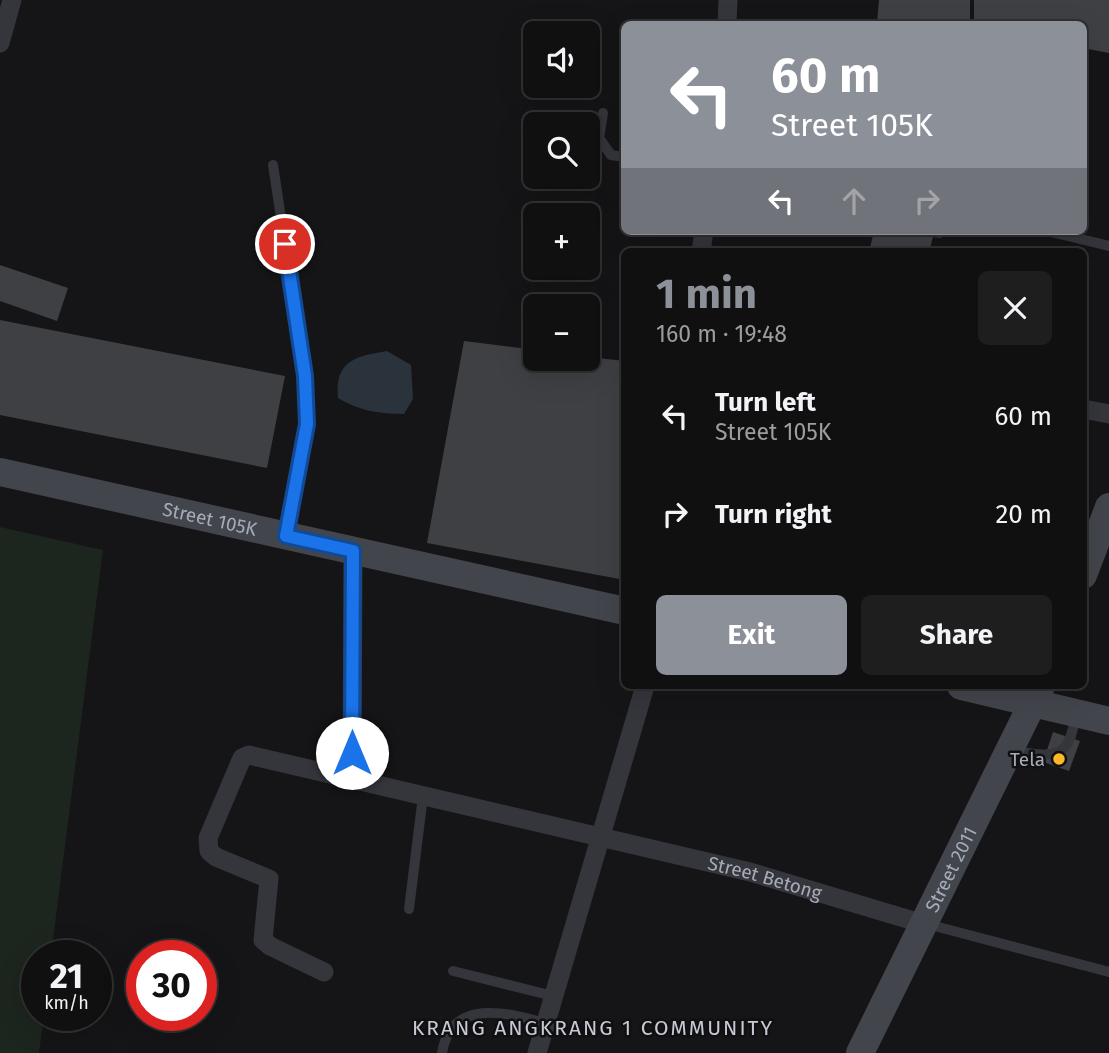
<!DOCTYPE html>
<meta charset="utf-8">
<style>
body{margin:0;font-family:"Fira Sans",sans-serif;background:#1e1e1f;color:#f1f3f6;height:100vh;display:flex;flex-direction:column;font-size:26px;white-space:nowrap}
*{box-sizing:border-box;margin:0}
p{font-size:23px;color:#9c9d9f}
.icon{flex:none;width:38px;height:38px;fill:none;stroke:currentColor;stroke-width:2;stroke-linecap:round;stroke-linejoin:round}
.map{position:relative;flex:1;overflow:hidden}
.sheet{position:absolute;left:621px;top:248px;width:466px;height:441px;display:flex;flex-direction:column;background:#101011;border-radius:10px;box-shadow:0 7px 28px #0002,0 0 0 2px #303031}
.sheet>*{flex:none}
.top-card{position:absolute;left:621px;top:21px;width:466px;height:214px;border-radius:10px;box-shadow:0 7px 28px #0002,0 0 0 2px #303031;background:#8c9099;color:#fff;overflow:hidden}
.tools{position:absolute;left:523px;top:21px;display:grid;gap:14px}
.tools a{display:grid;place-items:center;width:77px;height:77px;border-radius:10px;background:#101011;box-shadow:0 7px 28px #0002,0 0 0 2px #303031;font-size:35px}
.speed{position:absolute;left:21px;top:940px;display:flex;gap:14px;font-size:35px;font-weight:700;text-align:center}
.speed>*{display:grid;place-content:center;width:91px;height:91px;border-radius:50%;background:#101011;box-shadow:0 7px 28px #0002,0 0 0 2px #303031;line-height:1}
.speed small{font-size:18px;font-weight:400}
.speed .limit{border:10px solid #d22;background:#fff;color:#111}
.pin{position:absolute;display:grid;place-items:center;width:60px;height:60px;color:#fff;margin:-30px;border:4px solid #fff;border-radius:50%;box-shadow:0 2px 7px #0007}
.me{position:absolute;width:77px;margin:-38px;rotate:0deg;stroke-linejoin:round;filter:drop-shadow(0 0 5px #0008)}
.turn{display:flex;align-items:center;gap:24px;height:147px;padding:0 35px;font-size:32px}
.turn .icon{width:91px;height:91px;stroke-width:2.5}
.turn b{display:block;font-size:49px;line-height:60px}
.lanes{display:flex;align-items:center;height:66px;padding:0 35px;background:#0003;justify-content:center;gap:35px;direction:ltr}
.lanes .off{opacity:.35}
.round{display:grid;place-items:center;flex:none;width:74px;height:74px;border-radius:10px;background:#1e1e1f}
.overview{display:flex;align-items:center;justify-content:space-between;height:119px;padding:0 35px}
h1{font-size:42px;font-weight:700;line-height:52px;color:#8c9099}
.cta{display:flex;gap:14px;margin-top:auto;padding:14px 35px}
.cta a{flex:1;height:80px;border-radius:10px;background:#8c9099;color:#fff;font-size:28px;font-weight:700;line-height:80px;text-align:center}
.cta a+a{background:#1e1e1f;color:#f1f3f6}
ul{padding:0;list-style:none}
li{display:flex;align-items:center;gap:21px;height:98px;padding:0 35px}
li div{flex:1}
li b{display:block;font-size:26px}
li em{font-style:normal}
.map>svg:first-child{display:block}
.green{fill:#1c251e}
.water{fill:#2a333b}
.building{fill:#3f4044}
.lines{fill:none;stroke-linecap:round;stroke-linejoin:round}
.lane{stroke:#35363c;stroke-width:10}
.street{stroke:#35363c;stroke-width:19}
.secondary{stroke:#43454c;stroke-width:28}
.route-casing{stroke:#114b97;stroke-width:18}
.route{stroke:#1a73e8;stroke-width:12}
.poi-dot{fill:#feb825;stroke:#101012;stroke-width:2.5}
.labels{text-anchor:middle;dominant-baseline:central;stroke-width:5;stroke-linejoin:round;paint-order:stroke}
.street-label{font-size:19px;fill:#a6abb8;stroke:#101012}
.poi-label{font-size:19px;fill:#a6abb8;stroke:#101012;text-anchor:end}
.neighbourhood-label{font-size:21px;letter-spacing:2px;fill:#c7cad4;stroke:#101012}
</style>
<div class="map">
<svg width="1109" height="1053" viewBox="0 0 1109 1053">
<rect width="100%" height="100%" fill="#151517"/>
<polygon class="green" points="0,527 103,550 51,955 37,956 37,1015 44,1015 39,1053 0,1053"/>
<path class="water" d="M 387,351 L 411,365 L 413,399 L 404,414 C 379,414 360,411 338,398 C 334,360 357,356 387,351 Z"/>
<g class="building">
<polygon points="879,0 970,0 970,24 877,24"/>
<polygon points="974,0 1109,0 1109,53 1083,48 1083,24 974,24"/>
<polygon points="874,231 945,231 941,238 933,237 929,252 869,252"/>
<polygon points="0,265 68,288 57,321 0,301"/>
<polygon points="0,320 285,376 267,468 0,415"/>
<polygon points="464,341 536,350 536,359 588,357 625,361 625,580 427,543"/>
<polygon points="1053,732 1080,741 1069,771 1043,762"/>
</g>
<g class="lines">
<g class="lane">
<polyline points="603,113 599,138 611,155 625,157"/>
<polyline points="273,165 305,376 307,424 286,535"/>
<polyline points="1047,231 1109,246"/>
<path d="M 1012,750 C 1050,757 1070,762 1075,716"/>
<polyline points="409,909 423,796"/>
<polyline points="927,924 1109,972"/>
<polyline points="453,971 553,996"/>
<path d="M 442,1053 C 451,998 506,1012 545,1023"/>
</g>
<g class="street">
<polyline points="727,24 728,0"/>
<polyline points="0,43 12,0"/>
<polyline points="701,252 704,231"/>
<polyline points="1083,409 1109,414"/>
<polyline points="352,779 353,551"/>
<path id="s1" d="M 324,972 L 270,946 L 263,940 L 269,879 L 216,857 L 209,851 L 208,838 L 242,758 L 249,755 L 750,872 L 924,924"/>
<polyline points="537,1053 645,686"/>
</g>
<g class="secondary">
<path id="s2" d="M 0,472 L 625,611"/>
<polyline points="1083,575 1109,507"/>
<polyline points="961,686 1109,721"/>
<path id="s3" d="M 860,1053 L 1041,686"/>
</g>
</g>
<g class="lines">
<g class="route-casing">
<polyline id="route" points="285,244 305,376 307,424 286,536 353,551 352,753"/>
</g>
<use href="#route" class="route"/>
</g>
<circle class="poi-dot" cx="1059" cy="759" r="7"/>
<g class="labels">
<g class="street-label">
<text stroke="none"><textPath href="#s2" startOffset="215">Street 105K</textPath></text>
<text stroke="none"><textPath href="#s3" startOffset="205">Street 2011</textPath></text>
<text stroke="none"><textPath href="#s1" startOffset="835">Street Betong</textPath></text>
</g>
<g class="poi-label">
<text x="1045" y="759">Tela</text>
</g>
<g class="neighbourhood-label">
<text x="593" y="1028">KRANG ANGKRANG 1 COMMUNITY</text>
</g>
</g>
</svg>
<div class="tools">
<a><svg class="icon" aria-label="sound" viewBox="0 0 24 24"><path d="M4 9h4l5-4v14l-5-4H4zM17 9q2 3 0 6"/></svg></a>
<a><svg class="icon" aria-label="search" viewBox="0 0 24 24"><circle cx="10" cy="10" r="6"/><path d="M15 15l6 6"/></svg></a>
<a>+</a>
<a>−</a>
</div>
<div class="speed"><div>21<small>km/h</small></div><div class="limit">30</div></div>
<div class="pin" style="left:285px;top:244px;background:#d93025"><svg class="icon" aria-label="arrive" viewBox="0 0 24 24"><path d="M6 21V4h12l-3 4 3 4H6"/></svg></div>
<svg class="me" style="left:352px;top:753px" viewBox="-20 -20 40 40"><circle r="19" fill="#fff"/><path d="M0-13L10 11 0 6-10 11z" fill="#1a73e8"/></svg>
<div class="top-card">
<div class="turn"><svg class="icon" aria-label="left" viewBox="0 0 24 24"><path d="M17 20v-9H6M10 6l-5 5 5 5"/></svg><div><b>60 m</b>Street 105K</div></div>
<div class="lanes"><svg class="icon" aria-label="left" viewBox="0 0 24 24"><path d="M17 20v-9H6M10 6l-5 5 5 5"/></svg><svg class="icon off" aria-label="ahead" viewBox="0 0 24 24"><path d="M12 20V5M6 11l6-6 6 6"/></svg><svg class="icon off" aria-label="right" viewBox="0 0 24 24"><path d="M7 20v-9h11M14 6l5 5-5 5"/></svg></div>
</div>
<section class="sheet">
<div class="overview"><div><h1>1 min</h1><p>160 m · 19:48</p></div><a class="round"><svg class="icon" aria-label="close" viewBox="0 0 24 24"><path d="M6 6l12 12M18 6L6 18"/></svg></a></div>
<ul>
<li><svg class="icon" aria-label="left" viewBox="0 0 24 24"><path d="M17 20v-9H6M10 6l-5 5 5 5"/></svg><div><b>Turn left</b><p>Street 105K</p></div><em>60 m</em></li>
<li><svg class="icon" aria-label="right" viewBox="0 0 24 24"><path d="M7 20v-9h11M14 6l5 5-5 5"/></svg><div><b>Turn right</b></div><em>20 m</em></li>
</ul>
<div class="cta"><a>Exit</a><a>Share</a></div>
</section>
</div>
